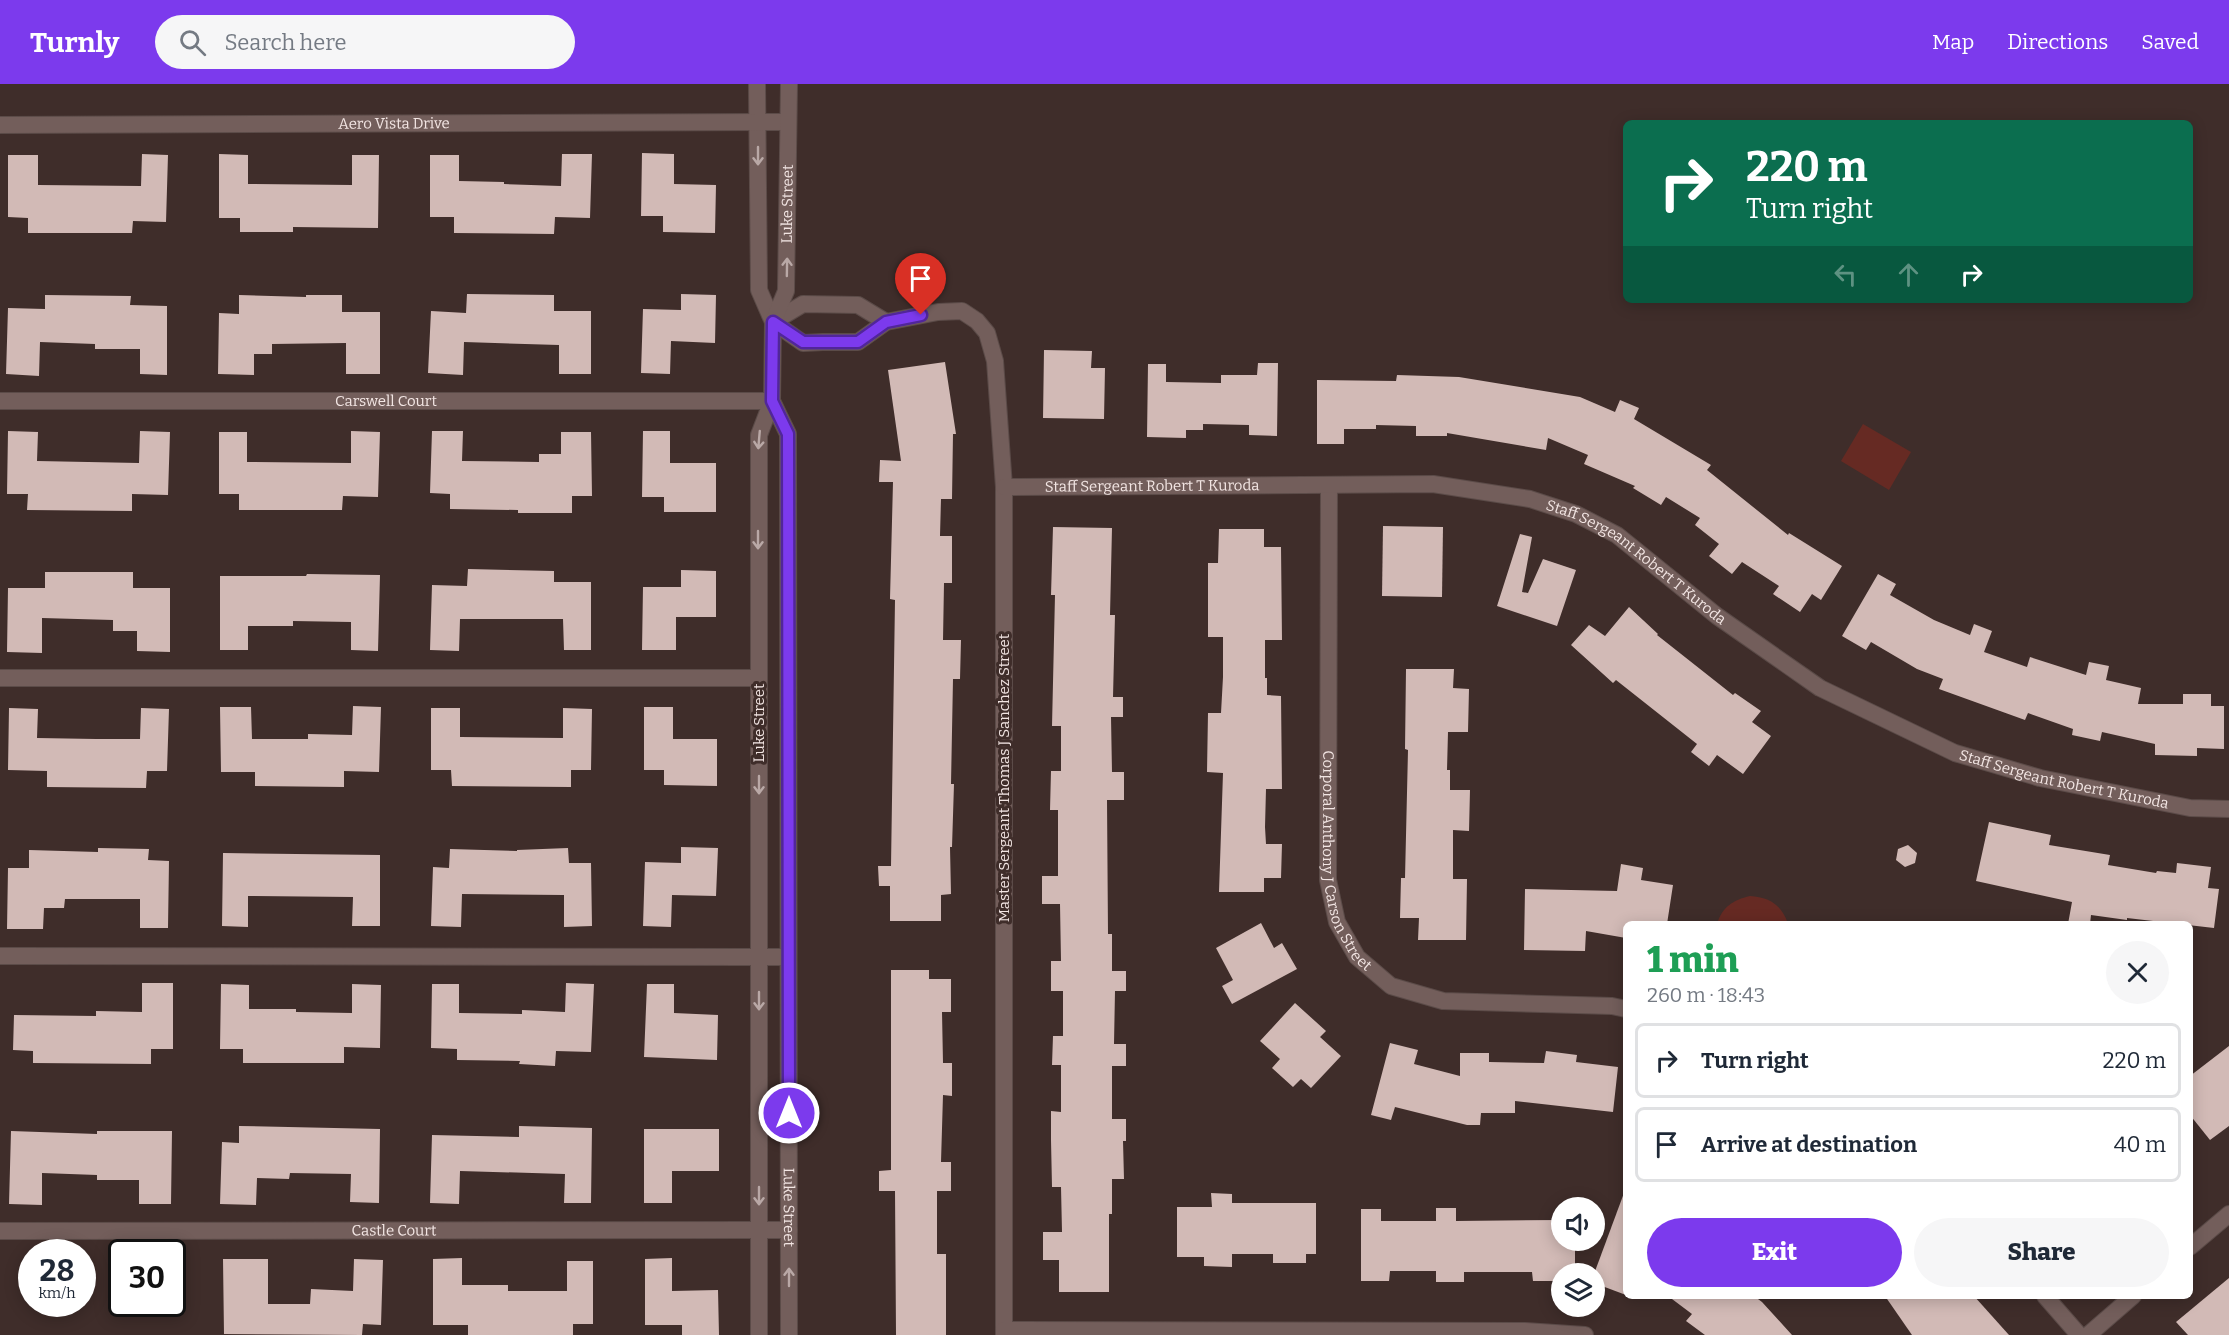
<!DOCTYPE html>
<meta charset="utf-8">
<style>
body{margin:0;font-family:Bitter,serif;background:#f6f6f7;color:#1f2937;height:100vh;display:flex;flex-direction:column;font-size:22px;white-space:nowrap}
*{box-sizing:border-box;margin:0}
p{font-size:20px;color:#747a83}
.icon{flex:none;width:33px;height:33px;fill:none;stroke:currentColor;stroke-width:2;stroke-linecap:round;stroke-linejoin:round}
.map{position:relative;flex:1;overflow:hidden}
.details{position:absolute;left:1623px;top:837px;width:570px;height:378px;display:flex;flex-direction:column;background:#fff;border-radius:9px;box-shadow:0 3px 15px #0003}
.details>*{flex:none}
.hud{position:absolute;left:1623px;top:36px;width:570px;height:183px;border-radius:9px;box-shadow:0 3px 15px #0003;background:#0b6e4f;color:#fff;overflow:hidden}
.tools{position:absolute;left:1551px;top:1113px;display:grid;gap:12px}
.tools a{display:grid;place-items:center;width:54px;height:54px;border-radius:50%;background:#fff;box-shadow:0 3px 15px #0003;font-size:30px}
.speed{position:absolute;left:18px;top:1155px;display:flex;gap:12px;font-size:30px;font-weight:700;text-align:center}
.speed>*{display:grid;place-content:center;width:78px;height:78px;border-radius:50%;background:#fff;box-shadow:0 3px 15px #0003;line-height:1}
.speed small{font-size:15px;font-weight:400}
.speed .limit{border:3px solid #111;border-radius:9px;background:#fff;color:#111}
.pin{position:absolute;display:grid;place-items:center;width:51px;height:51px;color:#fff;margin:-62px -26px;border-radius:50% 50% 50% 0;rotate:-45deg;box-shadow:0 0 6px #0007}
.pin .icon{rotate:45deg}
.me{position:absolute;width:66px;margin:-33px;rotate:0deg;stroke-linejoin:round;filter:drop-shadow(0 0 4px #0008)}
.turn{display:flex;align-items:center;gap:21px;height:126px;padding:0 24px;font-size:27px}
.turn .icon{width:78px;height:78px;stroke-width:2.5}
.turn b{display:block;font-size:42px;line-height:51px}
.lanes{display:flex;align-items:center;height:57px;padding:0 24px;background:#0003;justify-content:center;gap:30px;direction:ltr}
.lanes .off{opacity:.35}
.round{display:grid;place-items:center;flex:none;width:63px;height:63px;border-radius:32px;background:#f6f6f7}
.overview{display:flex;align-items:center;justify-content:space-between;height:102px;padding:0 24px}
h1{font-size:36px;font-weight:800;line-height:45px;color:#1e9e55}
.button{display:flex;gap:12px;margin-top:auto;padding:12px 24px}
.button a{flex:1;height:69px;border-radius:36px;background:#7c3aed;color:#fff;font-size:24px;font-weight:800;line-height:69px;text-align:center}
.button a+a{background:#f6f6f7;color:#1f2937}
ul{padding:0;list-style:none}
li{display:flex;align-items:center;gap:18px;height:75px;margin:0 12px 9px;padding:0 12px;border:3px solid #e0e1e3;border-radius:9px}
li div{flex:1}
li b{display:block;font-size:22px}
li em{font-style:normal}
header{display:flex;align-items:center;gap:36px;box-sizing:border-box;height:84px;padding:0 30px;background:#7c3aed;color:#fff}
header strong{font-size:28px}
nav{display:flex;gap:33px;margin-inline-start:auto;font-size:21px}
.search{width:420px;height:54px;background:#f6f6f7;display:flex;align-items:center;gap:15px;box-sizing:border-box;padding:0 21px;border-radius:33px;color:#747a83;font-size:22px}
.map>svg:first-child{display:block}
.green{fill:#662a23}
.building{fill:#d2bab6}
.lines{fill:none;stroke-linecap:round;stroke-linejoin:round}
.minor-casing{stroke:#5b4b48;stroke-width:18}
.minor{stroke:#735e5b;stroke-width:16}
.oneway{stroke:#b9a8a6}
.route-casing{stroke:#51269a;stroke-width:15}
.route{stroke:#7c3aed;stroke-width:10}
.labels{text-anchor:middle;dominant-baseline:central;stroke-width:6;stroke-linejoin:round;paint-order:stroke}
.street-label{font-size:15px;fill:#f2e5e3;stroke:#3f2d2a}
</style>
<header>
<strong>Turnly</strong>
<div class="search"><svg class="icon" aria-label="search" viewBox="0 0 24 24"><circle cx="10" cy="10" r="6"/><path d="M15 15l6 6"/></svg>Search here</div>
<nav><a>Map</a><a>Directions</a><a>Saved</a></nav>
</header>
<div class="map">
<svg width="2229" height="1251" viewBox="0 0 2229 1251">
<rect width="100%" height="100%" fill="#3f2d2a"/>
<g class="green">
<polygon points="1863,340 1911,368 1889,406 1841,377"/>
<path d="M 1750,812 C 1769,813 1782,821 1788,840 L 1717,840 C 1722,823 1733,816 1750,812 Z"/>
</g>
<g class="building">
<polygon points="642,69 674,70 674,100 716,101 715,149 663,148 663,132 641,132"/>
<polygon points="142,70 168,71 166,138 133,137 132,149 28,149 28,134 8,133 8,71 38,71 38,101 141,102"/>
<polygon points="219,70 248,71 248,100 352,101 352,71 379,71 378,144 293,143 293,148 240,148 240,134 219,134"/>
<polygon points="562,70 592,70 590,134 555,133 554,150 454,149 454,133 430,133 430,71 459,71 459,97 504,98 504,100 561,102"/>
<polygon points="467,210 554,211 554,227 591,227 591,290 559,290 559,261 464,258 463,291 428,289 431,227 466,229"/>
<polygon points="681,210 716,211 715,259 671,257 670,290 641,289 643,225 681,226"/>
<polygon points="45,211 131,212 130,221 167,222 167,291 140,290 140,265 95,265 95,260 40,258 39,292 6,290 8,224 45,225"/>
<polygon points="239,211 306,213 306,211 342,211 342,228 380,228 380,290 346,290 346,259 272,260 272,270 254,270 254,291 218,290 219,229 239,230"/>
<polygon points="1044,266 1092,267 1091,284 1105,284 1104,335 1043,334"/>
<polygon points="945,278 956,350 953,350 952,415 941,415 940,452 952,452 952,499 944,499 943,556 961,556 960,595 953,595 951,700 954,700 952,763 950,763 951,810 941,811 941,837 890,837 890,802 879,802 878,782 891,782 895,516 890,515 893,398 879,398 880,376 901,377 888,286"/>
<polygon points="1258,279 1278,279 1277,352 1249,351 1249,341 1203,340 1203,346 1186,346 1186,354 1147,353 1148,280 1166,280 1166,298 1221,299 1221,291 1257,291"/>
<polygon points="1397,291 1459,293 1580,313 1615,328 1620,316 1639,324 1634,335 1711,381 1707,386 1788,451 1789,449 1842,482 1821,516 1812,510 1800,528 1773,510 1779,502 1742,478 1732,490 1709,472 1719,460 1695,441 1700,434 1666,413 1661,421 1633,404 1635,402 1584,380 1588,371 1548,354 1546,366 1447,349 1447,352 1416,352 1416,342 1376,341 1376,345 1344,345 1344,360 1317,360 1317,296 1396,297"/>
<polygon points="8,347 38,348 37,377 139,379 140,347 170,348 168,411 132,410 132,427 27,426 28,410 7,410"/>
<polygon points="351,347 380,348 378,413 343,412 342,426 239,426 239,410 219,410 219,348 247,348 247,378 351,379"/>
<polygon points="432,347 463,347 462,377 539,378 539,370 561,370 561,348 591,348 592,412 572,412 572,429 518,429 518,426 450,425 450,410 430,409"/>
<polygon points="643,347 670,347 670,379 716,379 716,428 664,428 664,413 642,413"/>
<polygon points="1383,442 1443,443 1442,513 1382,512"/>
<polygon points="1053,443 1112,444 1110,531 1115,531 1113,613 1123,613 1123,633 1111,633 1112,688 1124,688 1124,716 1107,716 1108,850 1112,850 1112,887 1126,887 1126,907 1115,907 1114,960 1126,960 1126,982 1112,982 1112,1035 1126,1035 1126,1057 1123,1057 1124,1095 1112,1095 1112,1130 1109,1130 1109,1208 1059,1208 1059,1176 1043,1176 1043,1148 1062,1148 1061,1103 1052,1103 1051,1056 1051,1027 1061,1028 1061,981 1052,981 1053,952 1063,952 1063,907 1051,907 1051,877 1061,877 1060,820 1042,820 1042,792 1058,792 1058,726 1050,726 1051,687 1061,687 1061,642 1052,642 1055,511 1051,511"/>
<polygon points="1219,445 1264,445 1264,463 1281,463 1282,556 1265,556 1265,594 1267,594 1267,611 1281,612 1282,705 1266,705 1265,743 1266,760 1282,760 1281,794 1264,794 1264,808 1219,808 1223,689 1207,688 1208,629 1221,629 1223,593 1223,553 1208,553 1208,479 1218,479"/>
<polygon points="1520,450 1532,453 1522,508 1528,509 1543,475 1576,486 1557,542 1497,522"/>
<polygon points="468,485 554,487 554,498 591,498 591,566 564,566 563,535 460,535 459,567 430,566 432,501 467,502"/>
<polygon points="681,486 716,487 716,533 676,533 676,566 642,566 643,503 681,503"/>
<polygon points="45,488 133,488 133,504 170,504 170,568 137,567 137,547 113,547 113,536 42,534 42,569 7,568 8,504 45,504"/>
<polygon points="307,490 380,491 378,567 351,566 351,538 293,537 293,542 248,542 248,566 220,566 220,492 306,492"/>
<polygon points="1878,490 1896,500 1890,511 1934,536 1970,551 1974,540 1992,547 1984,568 2027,583 2030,573 2086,591 2089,578 2109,582 2106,596 2141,604 2138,620 2183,620 2183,610 2211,610 2211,622 2224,622 2224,665 2197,664 2197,672 2155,671 2155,660 2102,648 2100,657 2072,651 2073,645 2028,629 2025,636 1939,605 1943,595 1917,585 1871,558 1866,566 1842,552"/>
<polygon points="1629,523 1658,550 1657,551 1733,611 1735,609 1761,627 1752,638 1771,652 1743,690 1717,671 1709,682 1691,668 1697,660 1616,596 1613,599 1571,561 1589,541 1605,552"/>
<polygon points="1406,585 1454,585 1453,604 1469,605 1468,648 1448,648 1447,686 1450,686 1450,706 1470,706 1469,747 1453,746 1453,795 1467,795 1466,856 1418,856 1419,834 1400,834 1401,794 1405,794 1408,666 1405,665"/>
<polygon points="353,622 381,623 379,688 344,687 344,703 255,702 255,688 221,688 220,623 251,623 252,655 308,655 308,650 352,651"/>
<polygon points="644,623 673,623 673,655 717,655 717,702 664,701 664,686 644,686"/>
<polygon points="9,624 38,625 37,654 96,655 140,655 141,624 169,625 167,687 147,687 146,704 47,703 47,687 8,686"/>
<polygon points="431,624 460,624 460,653 563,654 563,624 592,625 591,686 571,686 571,703 452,702 451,686 431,686"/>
<polygon points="1989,738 2051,751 2049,761 2110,771 2108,781 2156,789 2157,787 2176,789 2177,779 2211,783 2208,804 2219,805 2214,844 2127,834 2127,836 2091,831 2090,840 2068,840 2072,818 1976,797"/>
<polygon points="1908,761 1917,769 1915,779 1905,783 1896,776 1898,765"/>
<polygon points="681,763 718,764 716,812 672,811 671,843 643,842 645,778 681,779"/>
<polygon points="98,764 149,765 148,776 169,777 168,844 140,844 140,815 65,815 64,824 44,824 43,845 7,845 8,784 29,784 29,766 98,768"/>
<polygon points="568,764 569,779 591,779 592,842 564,843 564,811 462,810 461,843 431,842 433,783 449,784 450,765 517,767 517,766"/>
<polygon points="223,769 380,771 380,842 352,842 353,813 248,812 248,843 222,842"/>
<polygon points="1621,780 1643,784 1641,796 1673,801 1667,840 1626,840 1626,854 1586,847 1585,867 1524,866 1525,805 1617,807"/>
<polygon points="1261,839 1274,864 1282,859 1297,885 1232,920 1222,902 1233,896 1216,864"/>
<polygon points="891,886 929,886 929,895 951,895 951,928 942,928 943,979 952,979 952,1012 943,1011 941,1078 951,1078 951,1107 937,1107 937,1170 946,1170 946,1251 896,1251 895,1107 879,1107 879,1087 891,1086"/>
<polygon points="142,899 173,899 173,965 151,965 151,980 33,979 33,967 13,966 14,931 96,932 96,927 142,928"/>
<polygon points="566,899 594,900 591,968 556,967 555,982 519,980 520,977 457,976 457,965 431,964 432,900 459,900 459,929 522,930 522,926 565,928"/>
<polygon points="221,900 249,901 249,925 296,925 296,928 352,929 352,900 381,901 380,964 344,963 344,979 243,979 243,965 220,965"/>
<polygon points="647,900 674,900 674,929 718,931 717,976 644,973"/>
<polygon points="1295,919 1326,947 1320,953 1341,972 1311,1004 1301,995 1293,1003 1272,984 1280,975 1260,957"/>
<polygon points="1390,959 1418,966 1414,980 1460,992 1460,969 1489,969 1489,978 1544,979 1546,967 1577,971 1576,978 1618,983 1613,1028 1515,1017 1515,1029 1481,1029 1480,1041 1467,1041 1395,1023 1391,1036 1371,1031"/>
<polygon points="2229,962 2229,1042 2210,1056 2190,1031 2190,992"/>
<polygon points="239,1042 380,1045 379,1119 350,1118 351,1090 290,1089 289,1095 257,1094 256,1121 220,1120 222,1058 239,1059"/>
<polygon points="519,1042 592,1044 591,1119 564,1119 565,1090 460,1087 459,1120 430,1119 432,1051 519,1053"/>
<polygon points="644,1045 719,1045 719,1087 672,1087 672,1119 644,1119"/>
<polygon points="11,1047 97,1050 97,1047 172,1047 171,1120 139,1120 139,1096 97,1096 97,1091 42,1089 42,1121 9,1120"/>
<polygon points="1211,1109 1232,1110 1232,1119 1316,1119 1316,1170 1306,1170 1306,1179 1273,1179 1273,1170 1232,1170 1232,1183 1204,1182 1204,1173 1177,1173 1177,1123 1212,1123"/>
<polygon points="1624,1109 1626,1110 1626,1211 1594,1199 1594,1190"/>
<polygon points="1436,1124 1456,1124 1456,1137 1562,1136 1562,1156 1575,1156 1575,1190 1562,1187 1562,1197 1533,1197 1532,1188 1464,1188 1464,1198 1436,1198 1436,1187 1390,1187 1389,1197 1361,1197 1361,1125 1381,1125 1381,1137 1436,1137"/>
<polygon points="462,1174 462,1201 508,1201 508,1207 567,1207 567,1177 593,1177 593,1240 573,1240 573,1251 468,1251 468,1241 433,1241 433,1175"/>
<polygon points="672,1174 672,1207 718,1206 719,1251 682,1251 682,1241 645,1241 645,1175"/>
<polygon points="223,1175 268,1175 268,1220 310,1220 311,1205 353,1207 354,1175 383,1176 381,1241 363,1240 362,1251 224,1250"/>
<polygon points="2229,1194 2229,1251 2188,1251 2176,1238"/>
<polygon points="1668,1212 1754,1212 1762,1218 1792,1251 1705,1251 1686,1237 1692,1230"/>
<polygon points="1885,1212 1974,1212 2009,1251 1912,1251"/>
</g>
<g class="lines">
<g class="minor-casing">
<g id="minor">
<polyline points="757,0 759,206 773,238"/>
<path id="s1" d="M 0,41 L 788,38"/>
<polyline points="773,238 803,259 823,258 858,258 886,238 938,228 962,227 977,237 987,249 995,277 1004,403 1004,1251"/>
<polyline points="773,238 803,220 858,221 886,238"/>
<path id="s2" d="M 0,317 L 772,317"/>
<path id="s3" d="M 772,317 L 788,350 L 789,1251"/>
<path id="s4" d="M 1329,401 L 1328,796 L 1337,838 L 1357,873 L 1391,902 L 1443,917 L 1612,922 L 1626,925"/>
<path id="s5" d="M 1004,403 L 1433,400 L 1530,415 L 1576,430 L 1617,451 L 1717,532 L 1820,604 L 1955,669 L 2040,694 L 2190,724 L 2229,725"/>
<polyline points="0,594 759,594"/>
<polyline points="0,872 788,873"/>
<path id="s6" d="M 0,1147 L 789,1146"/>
<polyline points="2190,1163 2229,1130"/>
<polyline points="2045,1212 2079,1251"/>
<polyline points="1004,1246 1525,1247 1585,1251"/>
<path id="s7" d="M 759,1251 L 759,351 L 772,317 L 773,238 L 786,207 L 789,0"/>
<polyline points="2088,1251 2133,1212"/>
</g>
</g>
<use href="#minor" class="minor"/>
</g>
<defs><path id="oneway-shaft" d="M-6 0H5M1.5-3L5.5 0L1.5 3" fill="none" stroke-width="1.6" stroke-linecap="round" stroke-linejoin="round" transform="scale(1.5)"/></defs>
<g class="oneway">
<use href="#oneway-shaft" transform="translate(758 72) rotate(90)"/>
<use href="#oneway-shaft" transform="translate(787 183) rotate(-89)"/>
<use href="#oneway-shaft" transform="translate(759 356) rotate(95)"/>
<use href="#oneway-shaft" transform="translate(758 456) rotate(90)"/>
<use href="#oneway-shaft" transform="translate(759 701) rotate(90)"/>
<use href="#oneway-shaft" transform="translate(759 917) rotate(90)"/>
<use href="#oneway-shaft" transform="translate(759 1112) rotate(90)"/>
<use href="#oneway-shaft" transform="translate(789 1193) rotate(-90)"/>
</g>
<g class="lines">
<g class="route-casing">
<polyline id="route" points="789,1029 788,350 772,317 773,238 803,258 858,258 886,238 921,231"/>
</g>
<use href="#route" class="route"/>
</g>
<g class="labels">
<g class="street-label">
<text stroke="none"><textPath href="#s1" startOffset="394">Aero Vista Drive</textPath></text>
<text stroke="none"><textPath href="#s7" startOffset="1136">Luke Street</textPath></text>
<text stroke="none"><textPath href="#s2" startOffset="386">Carswell Court</textPath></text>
<text stroke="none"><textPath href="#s5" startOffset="148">Staff Sergeant Robert T Kuroda</textPath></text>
<text stroke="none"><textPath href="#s5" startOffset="652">Staff Sergeant Robert T Kuroda</textPath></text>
<text transform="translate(759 639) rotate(-90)">Luke Street</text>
<text transform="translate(1004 694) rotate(-90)">Master Sergeant Thomas J Sanchez Street</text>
<text stroke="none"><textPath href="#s5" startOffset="1138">Staff Sergeant Robert T Kuroda</textPath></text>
<text stroke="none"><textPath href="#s4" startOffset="380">Corporal Anthony J Carson Street</textPath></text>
<text stroke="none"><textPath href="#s3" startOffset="810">Luke Street</textPath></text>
<text stroke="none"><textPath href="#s6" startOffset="394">Castle Court</textPath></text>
</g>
</g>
</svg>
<div class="tools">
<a><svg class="icon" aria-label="sound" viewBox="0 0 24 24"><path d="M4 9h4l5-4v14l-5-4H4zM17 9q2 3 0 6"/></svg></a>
<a><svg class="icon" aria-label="layers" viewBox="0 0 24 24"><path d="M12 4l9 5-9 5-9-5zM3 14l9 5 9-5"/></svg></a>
</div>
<div class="speed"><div>28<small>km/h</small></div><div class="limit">30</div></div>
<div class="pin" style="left:921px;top:231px;background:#d93025"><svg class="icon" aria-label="arrive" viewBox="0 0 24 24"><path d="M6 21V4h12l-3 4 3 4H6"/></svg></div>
<svg class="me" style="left:789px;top:1029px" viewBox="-20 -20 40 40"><circle r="17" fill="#7c3aed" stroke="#fff" stroke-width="3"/><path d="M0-11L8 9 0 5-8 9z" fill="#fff"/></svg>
<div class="hud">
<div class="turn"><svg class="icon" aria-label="right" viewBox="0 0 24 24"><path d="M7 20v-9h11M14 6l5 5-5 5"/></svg><div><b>220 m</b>Turn right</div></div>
<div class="lanes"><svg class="icon off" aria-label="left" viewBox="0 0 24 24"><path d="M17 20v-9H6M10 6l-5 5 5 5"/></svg><svg class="icon off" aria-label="ahead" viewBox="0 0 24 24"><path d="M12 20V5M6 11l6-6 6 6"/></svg><svg class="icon" aria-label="right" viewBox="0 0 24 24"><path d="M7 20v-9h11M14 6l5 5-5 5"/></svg></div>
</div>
<section class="details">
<div class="overview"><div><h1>1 min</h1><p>260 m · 18:43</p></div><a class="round"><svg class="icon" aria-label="close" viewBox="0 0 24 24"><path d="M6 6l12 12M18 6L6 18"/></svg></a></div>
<ul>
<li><svg class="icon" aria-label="right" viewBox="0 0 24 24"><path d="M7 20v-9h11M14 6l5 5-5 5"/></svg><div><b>Turn right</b></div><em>220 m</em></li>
<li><svg class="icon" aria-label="arrive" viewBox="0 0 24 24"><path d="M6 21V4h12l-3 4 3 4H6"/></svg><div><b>Arrive at destination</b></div><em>40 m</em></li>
</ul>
<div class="button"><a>Exit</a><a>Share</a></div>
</section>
</div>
